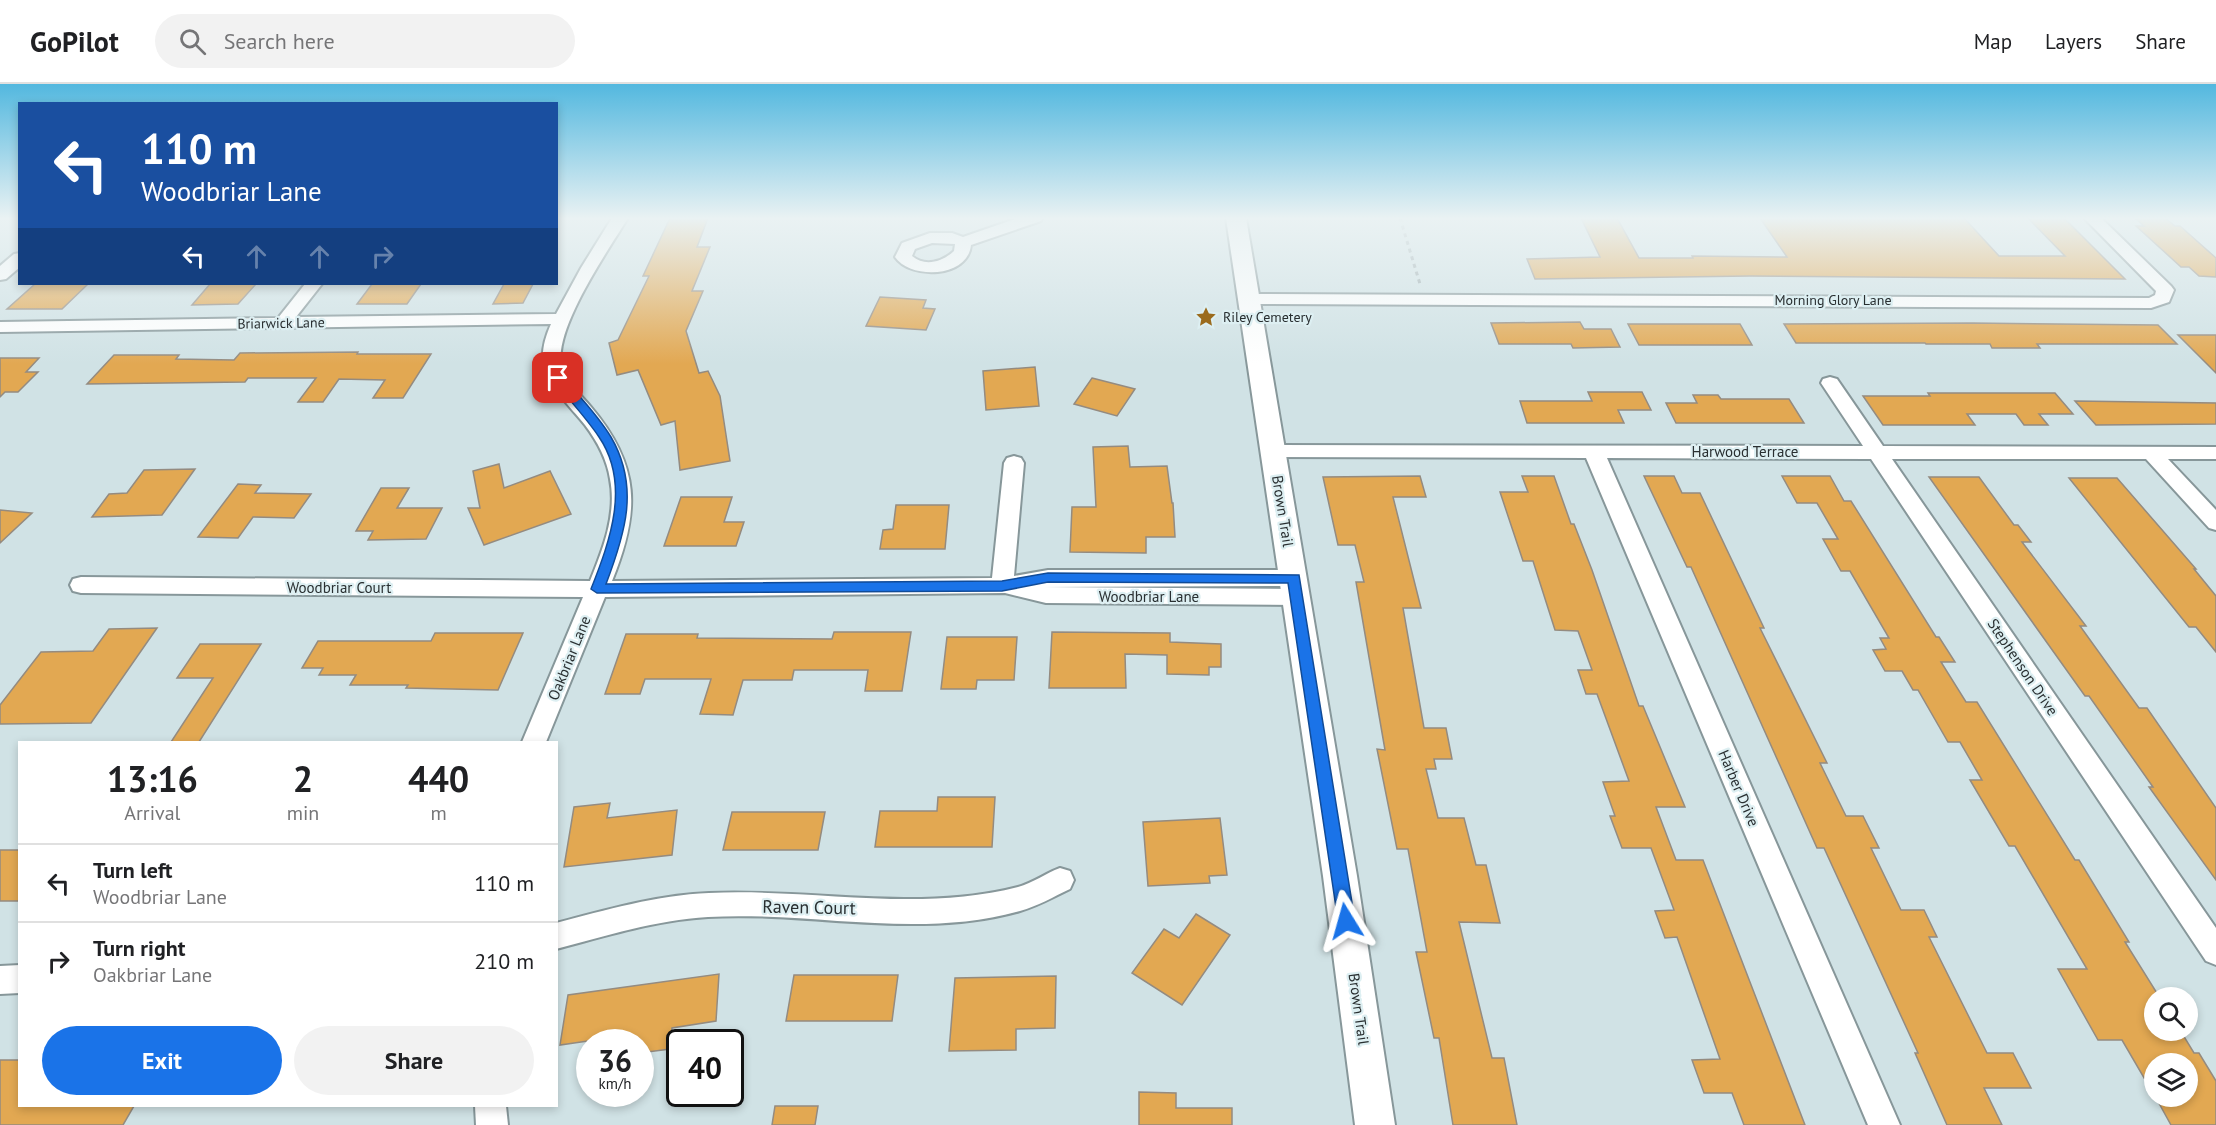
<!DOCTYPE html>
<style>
body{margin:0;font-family:"PT Sans",sans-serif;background:#f2f2f2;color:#202124;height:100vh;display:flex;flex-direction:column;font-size:22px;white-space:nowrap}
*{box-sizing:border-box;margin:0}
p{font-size:20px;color:#757577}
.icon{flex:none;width:33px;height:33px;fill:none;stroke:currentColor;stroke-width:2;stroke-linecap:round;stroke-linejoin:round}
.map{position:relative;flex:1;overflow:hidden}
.side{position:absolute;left:18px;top:657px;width:540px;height:366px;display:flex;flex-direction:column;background:#fff;border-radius:0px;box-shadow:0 3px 9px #0003}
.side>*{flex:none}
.hud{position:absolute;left:18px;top:18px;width:540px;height:183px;border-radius:0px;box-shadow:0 3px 9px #0003;background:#1a4fa0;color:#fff;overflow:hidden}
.buttons{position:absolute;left:2144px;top:903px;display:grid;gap:12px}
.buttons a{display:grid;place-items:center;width:54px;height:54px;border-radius:50%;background:#fff;box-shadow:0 3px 9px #0003;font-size:30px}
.speed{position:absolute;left:576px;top:945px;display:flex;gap:12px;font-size:30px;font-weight:700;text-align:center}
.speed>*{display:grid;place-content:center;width:78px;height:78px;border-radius:50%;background:#fff;box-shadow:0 3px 9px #0003;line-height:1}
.speed small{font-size:15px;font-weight:400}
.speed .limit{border:3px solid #111;border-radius:9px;background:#fff;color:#111}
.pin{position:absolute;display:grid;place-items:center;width:51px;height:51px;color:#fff;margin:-26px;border-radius:12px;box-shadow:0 3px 9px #0006}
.me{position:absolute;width:66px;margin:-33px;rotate:352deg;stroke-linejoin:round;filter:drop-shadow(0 0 4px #0008)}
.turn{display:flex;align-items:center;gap:21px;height:126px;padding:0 24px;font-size:27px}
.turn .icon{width:78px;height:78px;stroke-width:2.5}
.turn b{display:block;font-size:42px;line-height:51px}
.lanes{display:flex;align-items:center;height:57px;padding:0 24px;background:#0003;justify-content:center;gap:30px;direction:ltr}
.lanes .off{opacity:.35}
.eta{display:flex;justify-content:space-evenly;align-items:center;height:102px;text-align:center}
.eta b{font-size:36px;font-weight:600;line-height:42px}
.button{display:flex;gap:12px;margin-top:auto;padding:12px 24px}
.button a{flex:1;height:69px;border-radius:36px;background:#1a73e8;color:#fff;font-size:24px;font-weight:600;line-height:69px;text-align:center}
.button a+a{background:#f2f2f2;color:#202124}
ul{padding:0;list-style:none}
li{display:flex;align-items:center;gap:18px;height:78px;padding:0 24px;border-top:2px solid #e0e0e0}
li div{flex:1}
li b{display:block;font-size:22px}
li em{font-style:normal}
header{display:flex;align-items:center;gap:36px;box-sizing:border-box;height:84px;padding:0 30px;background:#fff;border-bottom:2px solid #e0e0e0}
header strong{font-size:28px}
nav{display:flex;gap:33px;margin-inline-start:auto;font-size:21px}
.search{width:420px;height:54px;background:#f2f2f2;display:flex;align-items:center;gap:15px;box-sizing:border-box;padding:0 21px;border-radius:33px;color:#757577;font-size:22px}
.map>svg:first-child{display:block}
.building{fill:#e2a852;stroke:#948b80;stroke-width:1.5}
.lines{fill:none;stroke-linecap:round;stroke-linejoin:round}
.minor-casing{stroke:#87979a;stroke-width:4}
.tertiary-casing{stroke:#87979a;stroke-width:4}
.path{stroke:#9aa8ab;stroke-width:3;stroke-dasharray:4 4;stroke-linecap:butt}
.minor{fill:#fff;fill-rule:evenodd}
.tertiary{fill:#fff;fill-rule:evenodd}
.route{fill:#1a73e8;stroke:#114b97;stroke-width:1.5}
.labels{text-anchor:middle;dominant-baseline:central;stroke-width:4.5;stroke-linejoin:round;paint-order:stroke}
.far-street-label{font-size:14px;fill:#292f31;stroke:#ddeff2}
.far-poi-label{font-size:14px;fill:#292f31;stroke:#ddeff2;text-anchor:start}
.street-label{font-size:15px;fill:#292f31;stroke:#ddeff2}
.near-street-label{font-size:18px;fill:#292f31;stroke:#ddeff2}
</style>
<header>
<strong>GoPilot</strong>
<div class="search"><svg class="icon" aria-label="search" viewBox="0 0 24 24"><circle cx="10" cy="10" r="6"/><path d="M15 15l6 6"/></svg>Search here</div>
<nav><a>Map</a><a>Layers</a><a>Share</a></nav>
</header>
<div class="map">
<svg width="2216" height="1041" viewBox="0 0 2216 1041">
<rect width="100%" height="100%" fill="#d0e2e5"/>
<g class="building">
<polygon points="670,134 708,134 697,163 710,163 692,207 703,207 686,247 699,289 708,287 720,312 730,377 680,386 675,337 661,341 638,286 617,291 609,259 618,256 649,192 643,192"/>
<polygon points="1581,134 1617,134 1639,174 1693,174 1692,172 1787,173 1760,134 1964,134 1999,172 2065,172 2028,134 2064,134 2125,195 1750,192 1535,195 1527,175 1600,173"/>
<polygon points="2135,134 2165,134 2175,142 2180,142 2216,174 2216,193 2199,192 2189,183 2181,183 2136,142 2144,142"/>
<polygon points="35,200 88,200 62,225 7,225"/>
<polygon points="210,200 256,200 238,220 192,221"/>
<polygon points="372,200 421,200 407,220 357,220"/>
<polygon points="504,200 533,200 523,219 493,220"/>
<polygon points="880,213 926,216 923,224 935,225 926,246 866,242"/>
<polygon points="1580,238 1584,245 1611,245 1620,263 1573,264 1571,260 1499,260 1491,239"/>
<polygon points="1972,239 2158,241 2177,260 2037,260 2040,264 1992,264 1990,260 1926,260 1925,259 1796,259 1784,240"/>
<polygon points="1628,240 1740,240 1752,261 1639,261"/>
<polygon points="2178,251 2216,251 2216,289"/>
<polygon points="358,268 357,270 431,270 403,314 373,314 385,296 339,295 323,318 298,318 316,294 248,294 245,298 87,300 114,271 179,271 176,275 234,276 240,269"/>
<polygon points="0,274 39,274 26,288 38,288 18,308 5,308 0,313"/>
<polygon points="1035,283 1039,322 986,326 983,287"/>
<polygon points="1092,294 1135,305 1117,332 1074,320"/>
<polygon points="1588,308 1642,308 1651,326 1618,326 1624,339 1527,339 1520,317 1592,317"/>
<polygon points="1928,309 2055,309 2073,330 2039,330 2048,341 2024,341 2016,330 1967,330 1975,341 1883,341 1863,312 1930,312"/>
<polygon points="1693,311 1718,311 1721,315 1789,315 1804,339 1676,339 1666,319 1697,319"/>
<polygon points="2075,317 2216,319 2216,340 2096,341"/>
<polygon points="1128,362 1130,383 1167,382 1172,419 1173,419 1175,453 1146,453 1146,469 1070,468 1072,423 1096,423 1093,363"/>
<polygon points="499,380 504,404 550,387 571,430 484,461 468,424 480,424 473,387"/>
<polygon points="195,385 162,431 92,433 109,410 127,409 144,386"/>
<polygon points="1420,392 1426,413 1393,413 1421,524 1403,524 1424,644 1446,644 1452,675 1434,675 1436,685 1426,685 1438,734 1464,734 1476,781 1486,781 1500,839 1459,838 1492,974 1504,974 1517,1041 1453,1041 1439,954 1434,954 1416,868 1427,868 1408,765 1397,765 1377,665 1385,666 1356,498 1364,498 1355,461 1338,461 1323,393"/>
<polygon points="1522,392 1554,392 1571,440 1574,440 1592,486 1639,622 1643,622 1685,723 1656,723 1676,776 1703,776 1805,1041 1744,1041 1732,1009 1704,1009 1692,976 1720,975 1677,853 1665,854 1655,827 1674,826 1651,764 1622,764 1610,732 1615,732 1603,698 1629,697 1597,610 1586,610 1578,586 1592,586 1578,547 1555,546 1533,477 1523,477 1500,408 1528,408"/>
<polygon points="1644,392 1674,392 1682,409 1700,409 1764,544 1760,544 1827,679 1820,679 1846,732 1863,732 1879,764 1871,764 1901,826 1924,826 1937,853 1929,853 1987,969 2013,969 2031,1004 1984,1004 2002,1041 1947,1041 1915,969 1918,969 1824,764 1817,764 1691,483 1687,483"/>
<polygon points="1782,392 1830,392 1844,417 1851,417 1936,553 1939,553 1955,578 1941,578 1966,618 1977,618 2075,776 2079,776 2129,858 2125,858 2160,914 2154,914 2154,946 2180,946 2194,969 2199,969 2216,997 2216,1041 2171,1041 2155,1012 2187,1012 2187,980 2154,980 2154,1011 2122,956 2098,956 2058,885 2087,885 2015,762 2009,762 1970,696 1982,696 1960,658 1948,658 1918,606 1913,606 1902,587 1885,587 1873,566 1886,565 1880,554 1889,554 1850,487 1841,487 1823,455 1838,455 1817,419 1797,419"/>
<polygon points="1929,393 1979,393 2014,441 2018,441 2031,458 2022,458 2086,542 2080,542 2139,624 2147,624 2216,724 2216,796 2149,703 2153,703 2089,612 2085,612"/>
<polygon points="2069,394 2117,394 2196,485 2194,485 2216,512 2216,568 2196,543 2189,543"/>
<polygon points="238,400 261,401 255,409 311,410 294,434 253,433 238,454 198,453"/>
<polygon points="381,404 409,404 397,424 442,424 426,455 368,456 373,447 356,447"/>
<polygon points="681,413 732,413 724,438 744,438 736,462 664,462"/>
<polygon points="896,421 949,421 945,465 880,465 883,446 893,445"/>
<polygon points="0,426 32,429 0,459"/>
<polygon points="157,544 91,639 0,640 0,621 41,568 93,567 109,545"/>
<polygon points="834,548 911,548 902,607 865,607 868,586 794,586 792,596 743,596 733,631 700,630 711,595 645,595 640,610 605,610 626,550 698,550 697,554 832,555"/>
<polygon points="1052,548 1170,549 1170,558 1221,560 1221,583 1209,583 1209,591 1167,590 1167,571 1125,570 1126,604 1049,604"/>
<polygon points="435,549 523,549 498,606 406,604 408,601 350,601 356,591 319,591 323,584 302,584 318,557 431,557"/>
<polygon points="947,553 1017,553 1014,596 977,596 976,605 941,605"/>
<polygon points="200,560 261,560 199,658 171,658 213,594 177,594"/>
<polygon points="938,713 995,713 992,763 875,763 880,727 937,727"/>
<polygon points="610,719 607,734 677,726 672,771 564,783 574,723"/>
<polygon points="732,728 825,728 818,766 723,766"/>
<polygon points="1220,734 1227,791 1209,792 1210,799 1148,802 1143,738"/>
<rect x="0" y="766" width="20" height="51"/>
<polygon points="1196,830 1230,851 1182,921 1132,889 1164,845 1179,854"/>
<polygon points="719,890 716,937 672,944 670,965 640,969 640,958 615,958 615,953 560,961 568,911"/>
<polygon points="794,891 898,891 892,937 786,937"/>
<polygon points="1056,892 1055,944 1016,945 1016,966 949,967 955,894"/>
<polygon points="0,976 20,976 20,1022 134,1022 123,1041 0,1041"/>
<polygon points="1139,1008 1176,1009 1176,1024 1232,1024 1232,1041 1139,1041"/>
<polygon points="775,1022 818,1022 815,1041 772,1041"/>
</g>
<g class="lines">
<g class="minor-casing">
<g id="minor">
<path d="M 612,134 L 628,134 C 608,166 556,242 561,278 C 564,296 580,310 591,323 C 641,382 640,428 612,497 L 992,494 L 1004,379 L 1007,374 L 1014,372 L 1021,374 L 1024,379 L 1014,492 L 1048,486 L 1294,486 L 1302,488 L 1305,494 L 1302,500 L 1294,502 L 1044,503 L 1297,505 L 1305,507 L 1308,513 L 1305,519 L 1297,521 L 1046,519 L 1005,509 L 605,513 L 546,658 L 522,658 L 583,513 L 81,509 L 73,507 L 70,501 L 73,495 L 81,493 L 590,497 C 603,465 617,430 610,395 C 607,375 597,357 585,341 C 571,323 545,300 543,276 C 542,264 546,251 551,240 L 0,248 L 0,238 L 278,234 L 305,200 L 322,200 L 296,233 L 556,230 L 581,184 Z"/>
<path d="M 1018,134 L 1043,134 L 1041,137 L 971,161 C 968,194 911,196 895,173 L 902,159 L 930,149 L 952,149 L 963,153 ZM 932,159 L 955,160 L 954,167 C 942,178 925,183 912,172 L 915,165 Z"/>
<polygon points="2084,134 2101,134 2171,202 2174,206 2169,218 2151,224 1249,220 1243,219 1240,215 1243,211 1249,210 2149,214 2155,211 2156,207"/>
<polygon points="20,169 20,183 6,195 0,196 0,182 14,170"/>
<polygon points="1830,293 1837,295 1883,362 2216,363 2216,375 2168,375 2216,426 2216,446 2209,444 2146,375 1892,375 2216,844 2216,881 2206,877 1871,375 1607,374 1900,1041 1868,1041 1586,374 1274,373 1267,372 1264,367 1267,362 1274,361 1863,362 1821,299 1823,295"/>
<path d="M 1060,784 L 1070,787 L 1074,796 L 1070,805 C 1053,813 1038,822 1020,827 C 918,856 811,827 708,833 C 656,836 606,852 556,865 L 556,839 C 606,826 657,811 709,809 C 811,804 917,829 1018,803 C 1033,799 1046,789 1060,784 Z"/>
<polygon points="20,881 20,909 0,910 0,882"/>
<polygon points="475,1022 506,1022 508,1041 476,1041"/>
</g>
</g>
<g class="tertiary-casing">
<polygon id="tertiary" points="1226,134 1246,134 1357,792 1395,1041 1355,1041 1323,792"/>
</g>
<polyline class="path" points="1400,134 1420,200"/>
<use href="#minor" class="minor"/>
<use href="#tertiary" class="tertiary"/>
</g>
<linearGradient id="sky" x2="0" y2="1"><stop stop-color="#53b8df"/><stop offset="0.48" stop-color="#eaf2f3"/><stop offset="1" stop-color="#eaf2f3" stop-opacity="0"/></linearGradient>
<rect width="2216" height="280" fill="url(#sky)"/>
<path class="route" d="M 558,291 L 562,292 C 578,311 598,331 611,353 C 640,403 625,450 606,500 L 1002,497 L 1048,489 L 1299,491 L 1355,837 L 1352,842 L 1346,845 L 1340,842 L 1338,837 L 1288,499 L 1048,498 L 1002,507 L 597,509 L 591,505 C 610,457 631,400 599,353 C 585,332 567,314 552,294 Z"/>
<defs>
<g id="sight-bare" transform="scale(1.62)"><path d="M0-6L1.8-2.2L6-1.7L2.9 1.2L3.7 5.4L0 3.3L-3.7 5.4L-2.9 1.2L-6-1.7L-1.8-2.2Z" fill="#9b6b1d" stroke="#ddeff2" stroke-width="2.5" paint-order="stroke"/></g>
</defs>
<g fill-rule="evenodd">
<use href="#sight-bare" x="1206" y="233"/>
</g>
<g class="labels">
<g class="far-street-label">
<text x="1833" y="216">Morning Glory Lane</text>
<text transform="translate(281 239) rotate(-1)">Briarwick Lane</text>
</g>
<g class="far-poi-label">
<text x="1223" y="233">Riley Cemetery</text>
</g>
<g class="street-label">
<text x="1745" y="367">Harwood Terrace</text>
<text transform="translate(1283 427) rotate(81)">Brown Trail</text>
<text x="339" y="503">Woodbriar Court</text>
<text x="1149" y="512">Woodbriar Lane</text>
<text transform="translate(569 574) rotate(-68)">Oakbriar Lane</text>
<text transform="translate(2023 583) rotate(56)">Stephenson Drive</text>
<text transform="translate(1739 704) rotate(67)">Harber Drive</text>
<text transform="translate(1359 925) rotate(82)">Brown Trail</text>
</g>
<g class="near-street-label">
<text transform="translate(809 823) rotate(1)">Raven Court</text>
</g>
</g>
</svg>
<div class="buttons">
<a><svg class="icon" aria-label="search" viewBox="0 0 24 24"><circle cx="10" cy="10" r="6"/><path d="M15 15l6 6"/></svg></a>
<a><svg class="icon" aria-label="layers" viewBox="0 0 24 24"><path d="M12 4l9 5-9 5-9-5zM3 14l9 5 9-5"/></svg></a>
</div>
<div class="speed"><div>36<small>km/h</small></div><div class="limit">40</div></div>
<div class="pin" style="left:558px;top:294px;background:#d93025"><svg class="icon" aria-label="arrive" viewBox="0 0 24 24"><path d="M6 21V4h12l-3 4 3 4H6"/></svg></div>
<svg class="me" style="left:1346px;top:837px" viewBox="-20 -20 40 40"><path d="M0-17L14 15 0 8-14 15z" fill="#1a73e8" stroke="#fff" stroke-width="4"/></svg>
<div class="hud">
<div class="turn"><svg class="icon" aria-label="left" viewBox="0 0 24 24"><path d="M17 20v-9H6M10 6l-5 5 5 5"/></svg><div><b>110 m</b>Woodbriar Lane</div></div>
<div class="lanes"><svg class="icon" aria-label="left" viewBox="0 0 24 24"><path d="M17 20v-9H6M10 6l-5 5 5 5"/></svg><svg class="icon off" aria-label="ahead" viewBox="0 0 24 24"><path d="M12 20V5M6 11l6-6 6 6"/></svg><svg class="icon off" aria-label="ahead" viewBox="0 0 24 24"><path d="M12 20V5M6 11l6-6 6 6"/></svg><svg class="icon off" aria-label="right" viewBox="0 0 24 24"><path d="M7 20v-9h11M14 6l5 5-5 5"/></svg></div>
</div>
<section class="side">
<div class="eta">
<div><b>13:16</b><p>Arrival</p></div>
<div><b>2</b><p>min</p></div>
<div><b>440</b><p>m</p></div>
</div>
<ul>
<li><svg class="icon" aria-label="left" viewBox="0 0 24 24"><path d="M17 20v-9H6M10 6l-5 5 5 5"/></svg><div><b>Turn left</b><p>Woodbriar Lane</p></div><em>110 m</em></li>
<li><svg class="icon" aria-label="right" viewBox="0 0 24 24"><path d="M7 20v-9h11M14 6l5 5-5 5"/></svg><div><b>Turn right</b><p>Oakbriar Lane</p></div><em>210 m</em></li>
</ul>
<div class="button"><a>Exit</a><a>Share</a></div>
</section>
</div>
